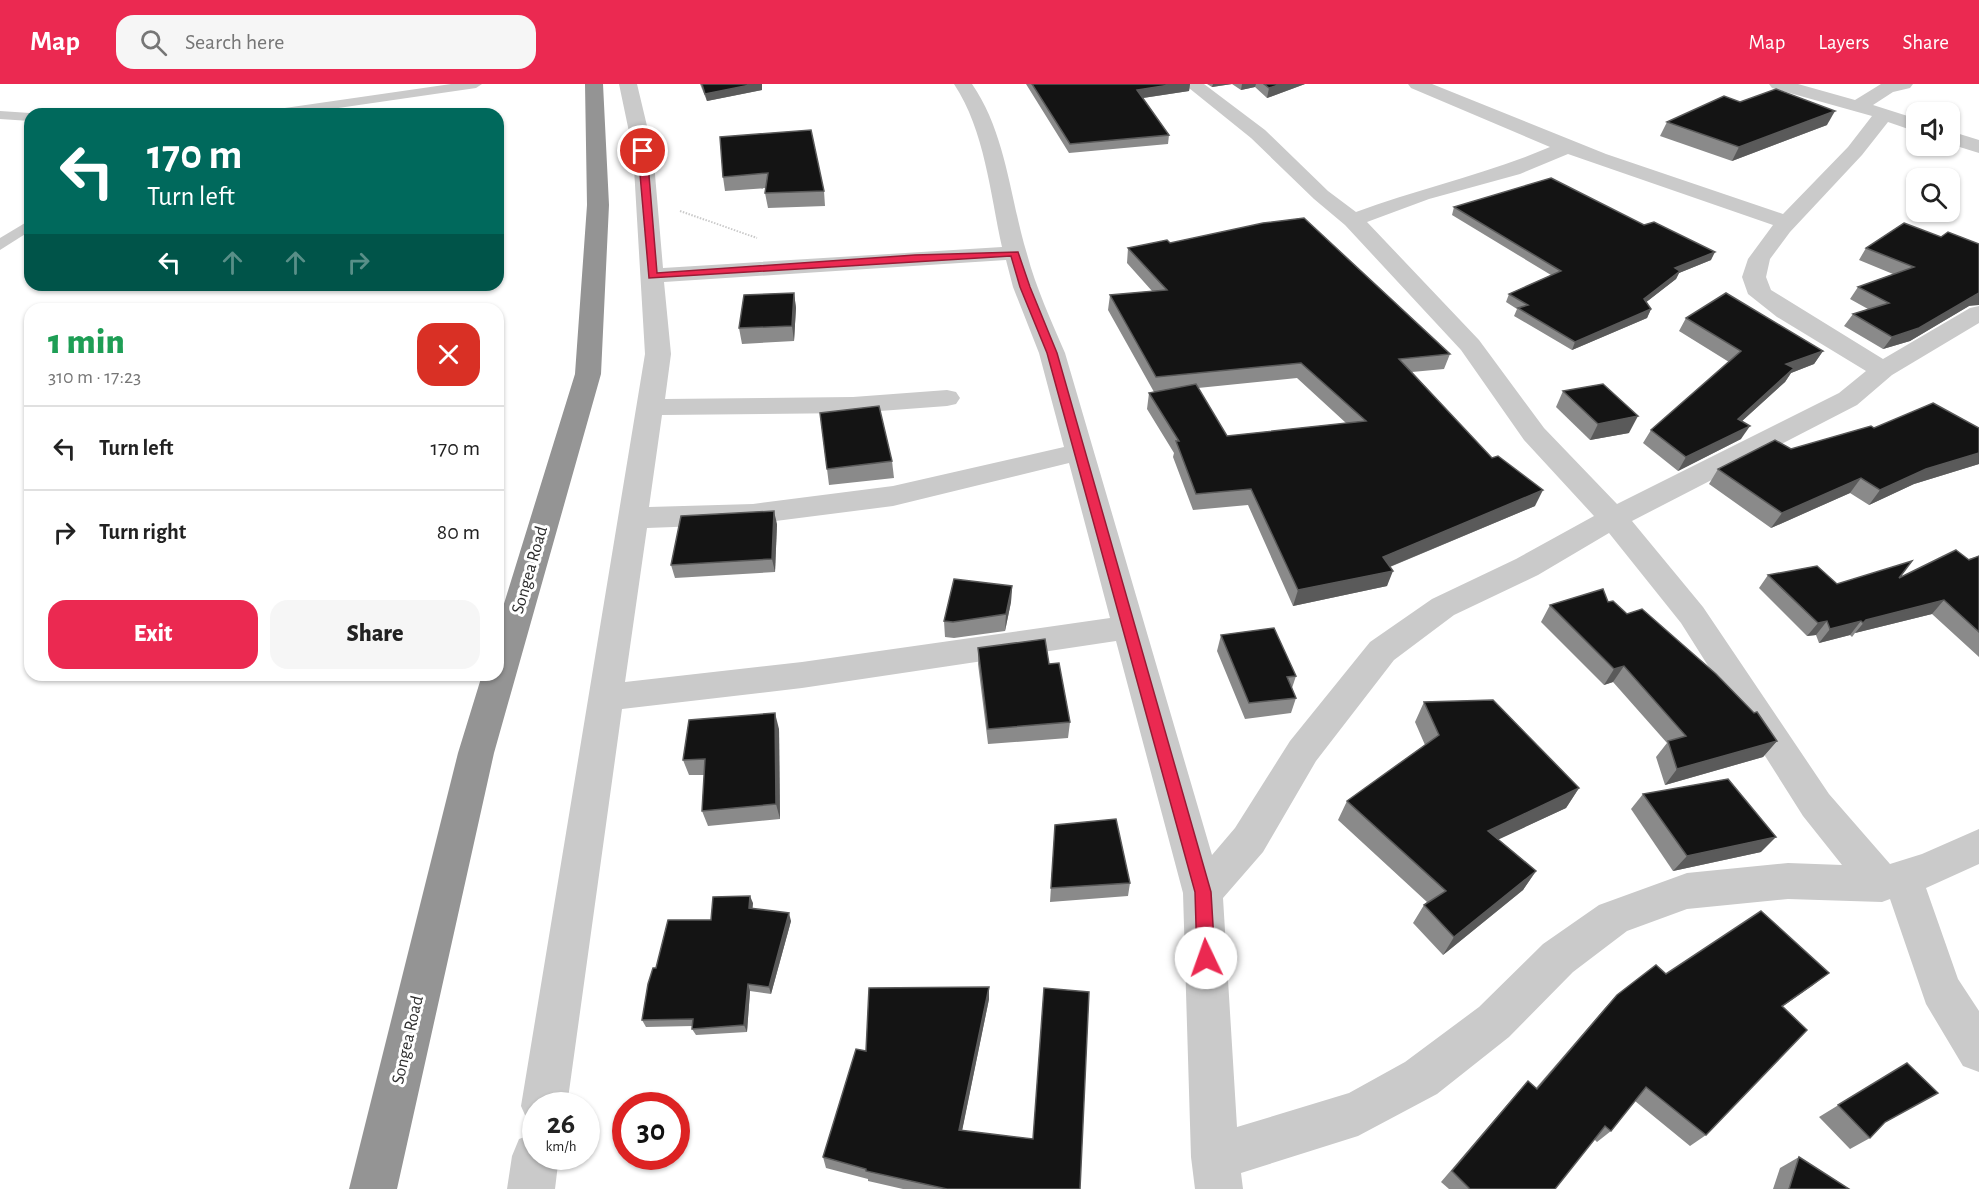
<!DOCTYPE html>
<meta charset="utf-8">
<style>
body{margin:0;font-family:"Alegreya Sans",sans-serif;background:#f6f6f6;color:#222;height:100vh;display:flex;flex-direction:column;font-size:22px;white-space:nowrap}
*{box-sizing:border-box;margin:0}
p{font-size:20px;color:#767676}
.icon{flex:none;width:33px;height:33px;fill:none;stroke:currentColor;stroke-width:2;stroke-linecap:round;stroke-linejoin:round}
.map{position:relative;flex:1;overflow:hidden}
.drawer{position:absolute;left:24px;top:219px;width:480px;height:378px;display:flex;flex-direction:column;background:#fff;border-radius:18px;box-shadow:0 2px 4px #0004}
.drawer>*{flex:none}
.hud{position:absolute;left:24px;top:24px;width:480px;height:183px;border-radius:18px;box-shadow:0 2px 4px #0004;background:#00695c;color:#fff;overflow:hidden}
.controls{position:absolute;left:1906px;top:18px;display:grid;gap:12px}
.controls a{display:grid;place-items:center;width:54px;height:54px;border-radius:12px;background:#fff;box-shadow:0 2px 4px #0004;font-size:30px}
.speed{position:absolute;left:522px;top:1008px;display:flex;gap:12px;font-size:30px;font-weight:700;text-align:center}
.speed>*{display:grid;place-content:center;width:78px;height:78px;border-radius:50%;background:#fff;box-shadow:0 2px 4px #0004;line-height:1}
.speed small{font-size:15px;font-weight:400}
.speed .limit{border:9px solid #d22;background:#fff;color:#111}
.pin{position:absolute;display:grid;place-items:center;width:51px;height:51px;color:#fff;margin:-26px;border:3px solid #fff;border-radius:50%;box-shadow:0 2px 6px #0007}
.me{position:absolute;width:66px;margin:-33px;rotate:357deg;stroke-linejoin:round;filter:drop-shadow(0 0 4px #0008)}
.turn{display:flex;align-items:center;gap:21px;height:126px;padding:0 24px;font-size:27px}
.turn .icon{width:78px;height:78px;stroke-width:2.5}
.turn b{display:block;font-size:42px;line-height:51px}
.lanes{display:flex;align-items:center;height:57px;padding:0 24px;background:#0003;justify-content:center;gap:30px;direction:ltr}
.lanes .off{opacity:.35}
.round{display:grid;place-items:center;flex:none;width:63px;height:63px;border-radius:18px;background:#f6f6f6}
.headline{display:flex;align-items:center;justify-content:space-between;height:102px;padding:0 24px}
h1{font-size:36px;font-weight:800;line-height:45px;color:#1e9e55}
.action{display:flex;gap:12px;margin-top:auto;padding:12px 24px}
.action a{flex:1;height:69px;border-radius:18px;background:#eb2951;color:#fff;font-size:24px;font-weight:800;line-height:69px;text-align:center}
.action a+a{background:#f6f6f6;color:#222}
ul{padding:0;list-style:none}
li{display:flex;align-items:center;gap:18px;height:84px;padding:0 24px;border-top:2px solid #e0e0e0}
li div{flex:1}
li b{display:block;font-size:22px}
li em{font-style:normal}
header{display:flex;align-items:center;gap:36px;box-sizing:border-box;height:84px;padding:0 30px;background:#eb2951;color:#fff}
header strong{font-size:28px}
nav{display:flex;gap:33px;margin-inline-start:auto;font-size:21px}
.search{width:420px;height:54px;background:#f6f6f6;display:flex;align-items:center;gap:15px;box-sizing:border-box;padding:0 21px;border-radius:18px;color:#767676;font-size:22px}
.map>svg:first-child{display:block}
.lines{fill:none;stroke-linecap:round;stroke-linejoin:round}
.path{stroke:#cacaca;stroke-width:2;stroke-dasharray:1.5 1.5;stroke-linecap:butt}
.lane{fill:#cacaca;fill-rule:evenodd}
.street{fill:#cacaca;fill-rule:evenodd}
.highway{fill:#949494;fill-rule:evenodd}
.wall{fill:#8a8a8a;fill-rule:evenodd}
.shaded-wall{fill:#5a5a5a}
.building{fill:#141414;stroke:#5a5a5a;stroke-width:1.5}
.route{fill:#eb2951;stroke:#991b35;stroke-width:1.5}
.labels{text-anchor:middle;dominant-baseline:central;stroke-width:6;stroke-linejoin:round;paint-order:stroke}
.street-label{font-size:18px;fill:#2d2d2d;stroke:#fff}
</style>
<header>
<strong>Map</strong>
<div class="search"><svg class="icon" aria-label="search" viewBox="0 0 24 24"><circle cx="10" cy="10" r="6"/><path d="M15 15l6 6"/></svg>Search here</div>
<nav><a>Map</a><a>Layers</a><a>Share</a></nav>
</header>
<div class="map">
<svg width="1979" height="1105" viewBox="0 0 1979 1105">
<rect width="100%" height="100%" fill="#fff"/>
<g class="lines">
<polyline class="path" points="680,127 757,154"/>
<g class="lane">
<polygon points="451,0 482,0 476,4 297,30 265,30 271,26"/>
<polygon points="0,27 30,29 34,30 30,30 30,37 0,35"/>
<polygon points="30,136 30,147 0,166 0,154"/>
</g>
<g class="street">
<path d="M 619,0 L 637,0 L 653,67 L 663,184 L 1002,163 C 990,109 985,47 954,0 L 972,0 C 1006,49 1010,114 1027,170 C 1036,204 1051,236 1065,269 L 1212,771 L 1235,744 L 1290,657 L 1370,558 L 1432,515 L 1516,475 L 1594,432 L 1524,356 L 1461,266 L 1345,141 L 1314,115 L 1251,54 L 1184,0 L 1204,0 L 1265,46 L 1328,107 L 1356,128 C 1420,104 1487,90 1550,63 L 1411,4 L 1408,0 L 1432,0 L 1606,70 L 1783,130 L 1848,63 L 1872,32 L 1772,4 L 1769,0 L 1798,0 L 1855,16 L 1881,0 L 1913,0 L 1910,4 L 1893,8 L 1873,21 L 1917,35 L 1917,48 L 1888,38 L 1862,71 L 1790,148 L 1770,175 L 1766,193 L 1771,206 L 1883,275 L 1970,224 L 1979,222 L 1979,239 L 1892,291 L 1857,321 L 1632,437 L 1703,523 L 1829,710 L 1890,780 L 1922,770 L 1979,745 L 1979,780 L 1926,804 L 1958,895 L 1979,927 L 1979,988 L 1963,982 L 1926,920 L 1890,815 L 1882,818 L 1788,815 L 1687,825 L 1627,847 L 1573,888 L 1509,953 L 1437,1010 L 1358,1052 L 1241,1089 L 1243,1105 L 1195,1105 L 1191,1073 L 1183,809 L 1116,557 L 802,604 L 622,625 L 567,1022 L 536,1022 L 536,1041 L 528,1038 L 521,1022 L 645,270 L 633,67 ZM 1568,70 L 1773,141 L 1748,175 L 1742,193 L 1748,210 L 1777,233 L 1866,287 L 1839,309 L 1617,420 L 1544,344 L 1479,256 L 1367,138 L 1429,115 L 1520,90 ZM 1006,176 L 1013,203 L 1039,269 L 1064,363 L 893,402 L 753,420 L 649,423 L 662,331 L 853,329 L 947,322 L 956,320 L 960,314 L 956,308 L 947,306 L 853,313 L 665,315 L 671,270 L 664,198 ZM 1069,379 L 1110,534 L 802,578 L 625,598 L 647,444 L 753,440 L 893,422 ZM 1609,449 L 1681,539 L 1803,732 L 1842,781 L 1788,779 L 1687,789 L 1599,821 L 1543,860 L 1479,923 L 1405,978 L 1349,1009 L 1237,1043 L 1223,814 L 1263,768 L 1316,677 L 1394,576 L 1454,531 L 1538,491 Z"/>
<polygon points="1950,47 1979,56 1979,69 1950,60"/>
<polygon points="536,1049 536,1072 559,1072 555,1105 507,1105 512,1072 519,1055"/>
</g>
<polygon class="highway" points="585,0 603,0 609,121 601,290 494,669 397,1105 349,1105 458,669 482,591 498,591 498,539 575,290 587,121"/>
</g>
<g class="wall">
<polygon points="700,0 762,0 762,6 707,17"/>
<polygon points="1026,0 1190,0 1189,7 1143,14 1169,51 1168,60 1069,69"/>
<polygon points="1207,0 1305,0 1267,14 1255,3 1241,6 1232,0 1212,3"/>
<polygon points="1740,18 1827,41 1732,77 1660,52 1667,38"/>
<polygon points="720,53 824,107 825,122 768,124 765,109 766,104 725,107 723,93"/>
<polygon points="1454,123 1711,176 1679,189 1676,195 1646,218 1651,225 1647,234 1572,266 1514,232 1517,225 1506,218 1509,210 1551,191 1452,131"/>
<polygon points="1904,139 1969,222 1910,257 1883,265 1844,242 1853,230 1868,225 1850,215 1858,203 1893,190 1859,176 1866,164"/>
<path d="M 1170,159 L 1450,270 L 1444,285 L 1412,288 L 1535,422 L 1390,483 L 1387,502 L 1293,522 L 1248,421 L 1193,426 L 1173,373 L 1174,369 L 1147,325 L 1149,309 L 1154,308 L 1108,226 L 1110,211 L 1152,207 L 1127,179 L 1128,164 ZM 1297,294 L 1346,339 L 1227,352 L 1198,304 Z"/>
<polygon points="794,209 796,224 794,257 742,260 739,244"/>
<polygon points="1686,234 1823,267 1814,280 1791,289 1785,298 1742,337 1741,355 1678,387 1643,359 1651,346 1729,278 1679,247"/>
<polygon points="1563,307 1629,349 1590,356 1556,323"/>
<polygon points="820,329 892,377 894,394 829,401"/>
<polygon points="1874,344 1979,344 1979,380 1914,400 1869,421 1850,409 1771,444 1709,400 1718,385"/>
<polygon points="777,440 775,488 675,494 671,481"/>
<polygon points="1979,472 1979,573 1932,530 1855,549 1852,553 1850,551 1819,559 1816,551 1807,552 1759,504 1768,491 1837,500 1899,494"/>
<polygon points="1012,502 1011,518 1005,547 954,554 945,553 944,537"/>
<polygon points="1608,518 1627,530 1777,657 1763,673 1665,701 1656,673 1667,659 1613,598 1604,601 1541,538 1550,521"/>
<polygon points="1221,551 1296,592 1292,604 1296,614 1291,629 1245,635 1217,567"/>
<polygon points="978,564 1049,580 1070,638 1068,654 988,660 978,580"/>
<polygon points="1424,618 1579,704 1566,724 1498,755 1536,787 1523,806 1443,871 1413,839 1424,821 1427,818 1338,736 1347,717 1425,661 1415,638"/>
<polygon points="779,645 780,735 708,742 702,727 704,691 689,691 683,676"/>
<polygon points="1643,710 1761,768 1673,787 1631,725"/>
<polygon points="1055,741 1130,799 1128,812 1050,818"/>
<polygon points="753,819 752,824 791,837 771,910 750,907 747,948 696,951 692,945 693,942 646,943 642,936 656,884 711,836"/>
<polygon points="1829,889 1783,922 1706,1051 1690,1062 1635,1017 1611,1047 1597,1058 1594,1055 1555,1105 1449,1105 1441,1098 1517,1009 1528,997 1536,1004 1605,924 1617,911 1666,890"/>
<polygon points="989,903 989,915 962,1046 1080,1105 903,1105 868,1097 868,1095 826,1084 823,1073 866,967"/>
<polygon points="1907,979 1916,1021 1884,1039 1870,1054 1850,1065 1819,1033"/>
<polygon points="1799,1073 1849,1105 1773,1105 1780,1084"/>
</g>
<g class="shaded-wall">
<polygon points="755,0 762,0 762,6 707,17 705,10"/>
<polygon points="1176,0 1190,0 1189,7 1136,15 1137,6"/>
<polygon points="1213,0 1232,0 1212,3"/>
<polygon points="1242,0 1256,0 1255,3 1241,6"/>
<polygon points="1281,0 1305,0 1267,14 1269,4"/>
<polygon points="1835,27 1827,41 1732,77 1739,63"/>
<polygon points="1715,168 1711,176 1679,189 1676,195 1640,223 1644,215 1675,184"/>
<polygon points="794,209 796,224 794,257 792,242"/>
<polygon points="1979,209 1979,221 1969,222 1910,257 1883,265 1892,253"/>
<polygon points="1651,225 1647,234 1572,266 1575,258"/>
<polygon points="1823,267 1814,280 1791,289 1785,298 1730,348 1738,335 1786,280"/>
<polygon points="1638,332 1629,349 1590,356 1598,340"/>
<polygon points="1750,342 1741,355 1678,387 1686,373"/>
<polygon points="1979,369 1979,380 1914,400 1869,421 1880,406 1926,385"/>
<polygon points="1861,394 1850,409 1771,444 1782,429"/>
<polygon points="1543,406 1535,422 1377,488 1383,473"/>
<polygon points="774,427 777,440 775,488 772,475"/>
<polygon points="1393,487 1387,502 1293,522 1298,506"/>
<polygon points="1012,502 1011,518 1005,547 1006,530"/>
<polygon points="1944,516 1932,530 1855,549 1866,536"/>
<polygon points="1827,537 1816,551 1807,552 1818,539"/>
<polygon points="1861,537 1850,551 1819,559 1830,545"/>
<polygon points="1624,582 1613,598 1604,601 1614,585"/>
<polygon points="775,629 779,645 780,735 776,720"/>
<polygon points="1777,657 1763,673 1665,701 1677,685"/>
<polygon points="1579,704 1566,724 1476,766 1488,747"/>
<polygon points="1776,753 1761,768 1673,787 1687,772"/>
<polygon points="1536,787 1523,806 1443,871 1454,853"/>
<polygon points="750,812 753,819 752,831 749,824"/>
<polygon points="789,829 791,837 771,910 769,903"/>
<polygon points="1829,889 1812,902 1766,934 1782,922"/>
<polygon points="748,900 750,907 747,948 744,941"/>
<polygon points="989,903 989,915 960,1057 959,1046"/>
</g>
<g class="building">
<polygon points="702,0 755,0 705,10"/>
<polygon points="1032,0 1176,0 1137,6 1169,51 1070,60"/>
<polygon points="1264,0 1281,0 1269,4"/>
<polygon points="1776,5 1835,27 1739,63 1667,38 1724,12 1740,18"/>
<polygon points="811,46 824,107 765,109 768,89 723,93 720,53"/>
<polygon points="1551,94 1644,141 1654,138 1715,168 1675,184 1680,187 1644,215 1651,225 1575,258 1518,224 1528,221 1509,210 1561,187 1454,123"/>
<polygon points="1304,134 1450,270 1399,275 1492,374 1498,372 1543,406 1383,473 1393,487 1298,506 1251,405 1196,410 1176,357 1179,357 1149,309 1196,300 1227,352 1366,337 1301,279 1156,293 1110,211 1167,206 1128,164 1167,156 1170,159 1263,139"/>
<polygon points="1904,139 1941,153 1948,148 1979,160 1979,209 1919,244 1892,253 1853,230 1889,219 1858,203 1914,183 1866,164"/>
<polygon points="794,209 792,242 739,244 744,211"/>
<polygon points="1726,209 1823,267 1786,280 1794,284 1738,335 1750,342 1686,373 1651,346 1741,267 1686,234"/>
<polygon points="1603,300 1638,332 1598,340 1563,307"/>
<polygon points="1933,319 1979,344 1979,369 1926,385 1880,406 1861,394 1782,429 1718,385 1775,356 1791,365 1871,342 1874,344"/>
<polygon points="879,322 892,377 827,385 820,329"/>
<polygon points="774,427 772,475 671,481 681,432"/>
<polygon points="1956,466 1969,476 1979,472 1979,548 1944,516 1866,536 1863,539 1861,537 1830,545 1827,537 1818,539 1768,491 1817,482 1837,500 1912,477 1899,494"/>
<polygon points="954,495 1012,502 1006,530 953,538 944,537"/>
<polygon points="1603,505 1608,518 1613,517 1627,530 1642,525 1716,590 1754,629 1757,628 1777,657 1677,685 1668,657 1686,652 1624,582 1614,585 1550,521"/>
<polygon points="1274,544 1296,592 1287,593 1296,614 1249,619 1221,551"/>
<polygon points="1045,555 1049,580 1059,579 1070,638 988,645 978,564"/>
<polygon points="1493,616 1579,704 1488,747 1536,787 1454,853 1424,821 1446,807 1347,717 1439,651 1424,618"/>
<polygon points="775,629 776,720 702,727 705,675 683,676 689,636"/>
<polygon points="1728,695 1776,753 1687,772 1643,710"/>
<polygon points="1116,735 1130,799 1051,804 1055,741"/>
<polygon points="750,812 749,824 789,829 769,903 748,900 744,941 692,945 693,935 642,936 648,900 653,884 656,884 668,836 711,836 713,813"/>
<polygon points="1761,827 1829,889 1782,922 1807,946 1706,1051 1646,1003 1611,1047 1605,1042 1555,1105 1470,1105 1452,1087 1528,997 1537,1005 1617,911 1656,881 1666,890"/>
<polygon points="989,903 959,1046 1033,1055 1044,904 1089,908 1080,1105 947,1105 866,1087 866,1085 823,1073 856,965 866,967 869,904"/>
<polygon points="1907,979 1938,1009 1885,1038 1870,1054 1838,1021"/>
<polygon points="1799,1073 1849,1105 1789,1105"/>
</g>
<polygon class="route" points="643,64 647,67 657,189 915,171 1018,168 1030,203 1057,269 1211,808 1215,874 1212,880 1206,883 1200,880 1197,874 1195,808 1047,269 1020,203 1011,172 649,194 638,67"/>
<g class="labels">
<g class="street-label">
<text transform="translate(530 486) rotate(-74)">Songea Road</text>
<text transform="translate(408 956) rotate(-77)">Songea Road</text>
</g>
</g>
</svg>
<div class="controls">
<a><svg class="icon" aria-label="sound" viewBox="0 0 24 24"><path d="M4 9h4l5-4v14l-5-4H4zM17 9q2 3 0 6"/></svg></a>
<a><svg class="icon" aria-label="search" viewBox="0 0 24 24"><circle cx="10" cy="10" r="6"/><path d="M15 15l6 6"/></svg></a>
</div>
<div class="speed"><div>26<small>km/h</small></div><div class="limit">30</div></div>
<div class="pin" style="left:643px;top:67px;background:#d93025"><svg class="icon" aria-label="arrive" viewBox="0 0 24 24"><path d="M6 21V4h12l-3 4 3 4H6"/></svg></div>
<svg class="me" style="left:1206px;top:874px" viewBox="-20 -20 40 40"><circle r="19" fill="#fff"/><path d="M0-13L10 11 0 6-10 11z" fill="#eb2951"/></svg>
<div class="hud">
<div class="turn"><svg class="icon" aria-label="left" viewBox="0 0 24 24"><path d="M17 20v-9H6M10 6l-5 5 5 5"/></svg><div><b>170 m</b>Turn left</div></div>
<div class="lanes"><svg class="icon" aria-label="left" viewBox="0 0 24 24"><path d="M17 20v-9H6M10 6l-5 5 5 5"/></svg><svg class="icon off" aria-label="ahead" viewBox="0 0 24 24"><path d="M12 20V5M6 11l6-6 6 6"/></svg><svg class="icon off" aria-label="ahead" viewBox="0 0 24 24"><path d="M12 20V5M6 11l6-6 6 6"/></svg><svg class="icon off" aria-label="right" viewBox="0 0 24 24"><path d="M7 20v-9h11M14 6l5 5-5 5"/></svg></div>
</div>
<section class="drawer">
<div class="headline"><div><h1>1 min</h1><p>310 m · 17:23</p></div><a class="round" style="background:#d93025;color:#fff"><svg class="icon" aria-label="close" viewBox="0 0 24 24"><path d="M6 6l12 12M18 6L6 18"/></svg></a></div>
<ul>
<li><svg class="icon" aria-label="left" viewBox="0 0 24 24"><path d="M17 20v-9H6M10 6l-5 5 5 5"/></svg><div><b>Turn left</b></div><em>170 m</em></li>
<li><svg class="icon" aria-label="right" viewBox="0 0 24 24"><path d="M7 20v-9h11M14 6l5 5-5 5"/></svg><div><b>Turn right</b></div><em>80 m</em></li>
</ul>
<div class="action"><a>Exit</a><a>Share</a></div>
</section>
</div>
